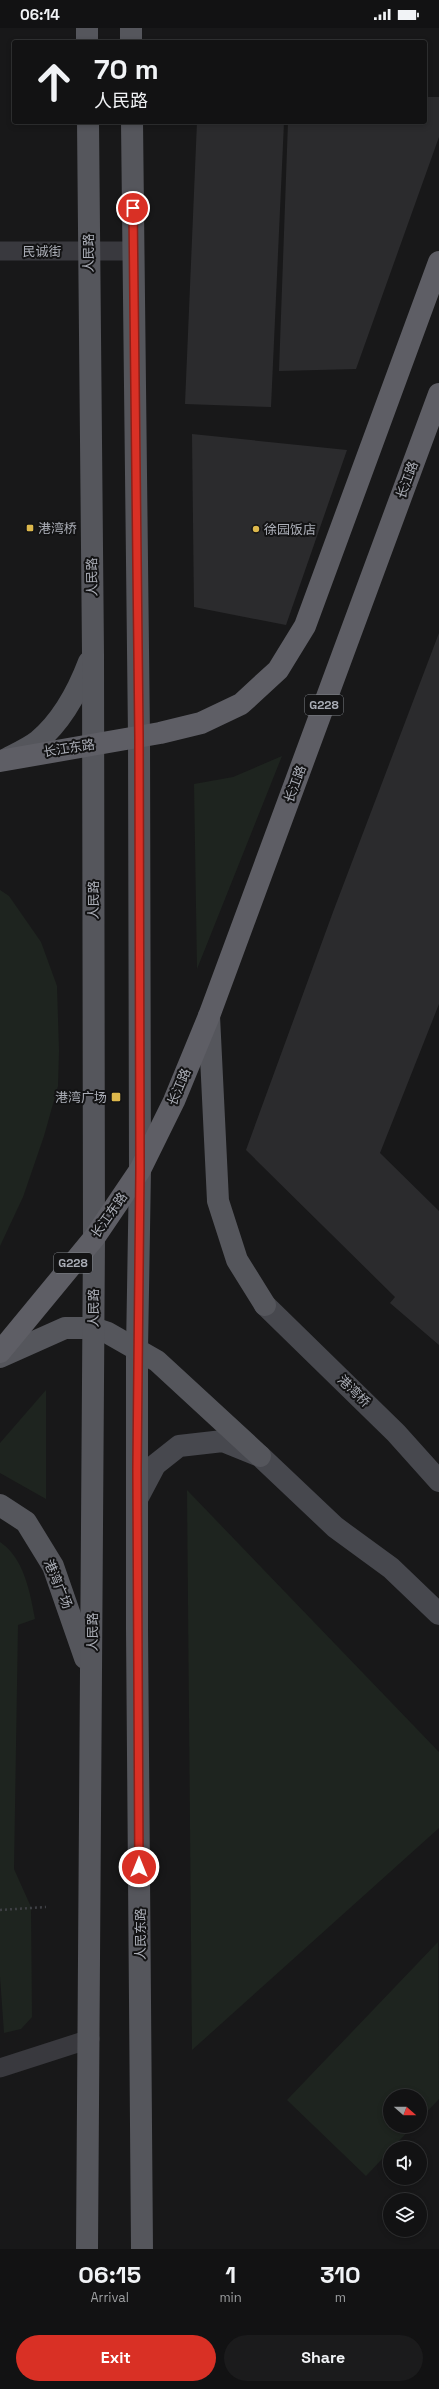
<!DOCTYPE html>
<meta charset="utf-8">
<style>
body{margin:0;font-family:"Space Grotesk","Noto Sans SC",sans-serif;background:#1b1b1c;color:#f1f3f6;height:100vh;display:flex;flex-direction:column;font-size:15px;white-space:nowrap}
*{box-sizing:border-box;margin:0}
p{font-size:13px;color:#9c9ea0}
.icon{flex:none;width:22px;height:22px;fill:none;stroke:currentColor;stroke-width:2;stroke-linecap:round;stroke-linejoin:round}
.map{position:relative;height:2221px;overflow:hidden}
.panel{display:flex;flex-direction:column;background:#121213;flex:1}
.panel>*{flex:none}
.banner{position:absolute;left:12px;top:12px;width:415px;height:84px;border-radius:4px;box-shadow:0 2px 6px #0003,0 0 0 1px #313233;background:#121213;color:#f1f3f6;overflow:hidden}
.needle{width:26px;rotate:111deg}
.fabs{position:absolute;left:383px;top:2061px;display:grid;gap:8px}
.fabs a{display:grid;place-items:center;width:44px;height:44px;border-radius:50%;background:#121213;box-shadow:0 2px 6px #0003,0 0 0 1px #313233;font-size:20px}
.pin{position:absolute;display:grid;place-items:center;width:34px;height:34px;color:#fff;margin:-17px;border:2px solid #fff;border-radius:50%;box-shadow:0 1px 4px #0007}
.me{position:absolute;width:44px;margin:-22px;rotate:0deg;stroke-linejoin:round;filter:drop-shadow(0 0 3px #0008)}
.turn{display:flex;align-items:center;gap:14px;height:84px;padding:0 16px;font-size:18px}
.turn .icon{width:52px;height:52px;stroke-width:2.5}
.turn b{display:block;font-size:28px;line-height:34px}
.eta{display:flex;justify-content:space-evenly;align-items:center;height:68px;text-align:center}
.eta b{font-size:24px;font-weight:600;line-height:28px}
.action{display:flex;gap:8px;margin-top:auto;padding:8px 16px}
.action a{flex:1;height:46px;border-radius:24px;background:#d93025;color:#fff;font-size:16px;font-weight:600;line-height:46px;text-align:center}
.action a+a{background:#1b1b1c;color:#f1f3f6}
.status{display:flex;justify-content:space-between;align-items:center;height:28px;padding:0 20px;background:#121213;direction:ltr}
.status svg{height:11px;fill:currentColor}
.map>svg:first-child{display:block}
.green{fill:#1e241f}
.building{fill:#2b2b2d}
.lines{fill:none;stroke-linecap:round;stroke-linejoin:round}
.path{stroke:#3f4045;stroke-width:2.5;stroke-dasharray:2 3;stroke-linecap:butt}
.service{stroke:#39393e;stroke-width:19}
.secondary{stroke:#47484e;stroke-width:22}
.primary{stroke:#55565c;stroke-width:22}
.trunk{stroke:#5e5e65;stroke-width:22}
.route-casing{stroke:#8d1f18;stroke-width:10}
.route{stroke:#d93025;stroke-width:7}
.poi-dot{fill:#ddb84c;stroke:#131314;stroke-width:1.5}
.labels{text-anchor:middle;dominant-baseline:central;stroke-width:4;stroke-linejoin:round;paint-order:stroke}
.shield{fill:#131314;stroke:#7d8086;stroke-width:1}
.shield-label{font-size:12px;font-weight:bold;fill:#abaeb7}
.street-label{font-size:13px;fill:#abaeb7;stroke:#131314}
.poi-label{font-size:13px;fill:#abaeb7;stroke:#131314;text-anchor:start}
</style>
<div class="status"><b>06:14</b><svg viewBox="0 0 49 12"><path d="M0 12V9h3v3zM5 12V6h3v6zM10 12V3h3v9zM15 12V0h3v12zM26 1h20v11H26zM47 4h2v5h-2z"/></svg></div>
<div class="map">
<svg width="439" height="2221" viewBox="0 0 439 2221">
<rect width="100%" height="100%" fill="#181819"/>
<g class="green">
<polygon points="282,728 197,941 194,756 233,749"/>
<polygon points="0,862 9,868 41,914 57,958 59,1023 58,1058 44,1108 23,1169 0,1218"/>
<polygon points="46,1362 46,1471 0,1445 0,1415"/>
<polygon points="187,1462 439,1724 439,1800 192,2022"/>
<path d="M 0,1514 C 24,1530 30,1564 35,1591 L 18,1597 L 14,1841 L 31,1879 L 32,1989 L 21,2001 L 4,2005 L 0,1949 Z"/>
<polygon points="438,1914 439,2071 420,2091 420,2068 390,2068 390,2098 413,2098 366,2148 287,2072"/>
</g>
<g class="building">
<polygon points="425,69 439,69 439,109 356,341 279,343 288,94 425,94"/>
<polygon points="197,94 284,94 271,379 185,376"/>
<polygon points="192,406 347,422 286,597 194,579"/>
<polygon points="439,605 439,976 380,1125 439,1183 439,1317 390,1275 395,1269 246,1122 333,884"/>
</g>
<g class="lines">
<polyline class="path" points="0,1882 46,1879"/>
<g class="service">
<polyline points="0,223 133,223"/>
<polyline points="0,2040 90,2011"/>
</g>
<g class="secondary">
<polyline points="265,1277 396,1405 439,1453"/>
<polyline points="137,1471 155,1437 179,1418 223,1413 260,1428 335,1499 391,1540 439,1586"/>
</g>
<g class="primary">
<polyline points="87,0 87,14"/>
<polyline points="131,0 131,14"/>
<polyline points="132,94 139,709 140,1142 137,1322 137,1601 142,2221"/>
<path d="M 8,730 C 18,725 29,720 38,713 C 62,693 78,663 89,634"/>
<polyline points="209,988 218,1173 237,1232 265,1277"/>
<polyline points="0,1329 65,1300 93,1300 108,1305 157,1333 260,1428"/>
<polyline points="0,1477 26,1494 53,1538 85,1630"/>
<polyline points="87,2221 94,1210 93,626 88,94"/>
</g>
<g class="trunk">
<polyline points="0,733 160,705 201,695 241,676 278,642 305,598 439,234"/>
<polyline points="0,1324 94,1210 140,1142 174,1073 209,988 439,366"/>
</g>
</g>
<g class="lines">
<g class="route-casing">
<polyline id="route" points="133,180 139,709 140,1142 137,1441 139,1839"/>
</g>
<use href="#route" class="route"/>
</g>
<g class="poi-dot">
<rect x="26" y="496" width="8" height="8" rx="2"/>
<circle cx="256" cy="501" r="4"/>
<rect x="111" y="1064" width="10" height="10" rx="2"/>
</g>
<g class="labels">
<g class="shield">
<rect x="305" y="667" width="38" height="20" rx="3"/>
<rect x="54" y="1225" width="38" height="20" rx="3"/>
</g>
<g class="shield-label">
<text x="324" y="677">G228</text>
<text x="73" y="1235">G228</text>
</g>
<g class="street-label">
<text x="42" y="223">民诚街</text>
<text transform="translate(88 225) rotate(-90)">人民路</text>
<text transform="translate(407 452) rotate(-70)">长江路</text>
<text transform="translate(92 549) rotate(-91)">人民路</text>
<text transform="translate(69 720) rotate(-9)">长江东路</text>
<text transform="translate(295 756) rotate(-70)">长江路</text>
<text transform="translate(93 872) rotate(-90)">人民路</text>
<text transform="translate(179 1059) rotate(-67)">长江路</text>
<text transform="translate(109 1187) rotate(-55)">长江东路</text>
<text transform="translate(93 1280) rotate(-90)">人民路</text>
<text transform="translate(354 1363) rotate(44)">港湾桥</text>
<text transform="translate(58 1556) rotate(67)">港湾广场</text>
<text transform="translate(92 1604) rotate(-90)">人民路</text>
<text transform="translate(140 1906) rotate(-90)">人民东路</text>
</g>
<g class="poi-label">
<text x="38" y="500">港湾桥</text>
<text x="264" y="501">徐园饭店</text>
<text x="107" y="1069" text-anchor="end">港湾广场</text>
</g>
</g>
</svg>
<div class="fabs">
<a><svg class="needle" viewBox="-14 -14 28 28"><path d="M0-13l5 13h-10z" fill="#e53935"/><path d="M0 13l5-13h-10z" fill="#9c9ea0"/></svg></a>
<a><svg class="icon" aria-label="sound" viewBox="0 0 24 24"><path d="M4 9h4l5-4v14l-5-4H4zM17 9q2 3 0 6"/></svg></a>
<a><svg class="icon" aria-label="layers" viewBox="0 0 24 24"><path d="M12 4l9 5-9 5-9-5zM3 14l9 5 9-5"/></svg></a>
</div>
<div class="pin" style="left:133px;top:180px;background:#d93025"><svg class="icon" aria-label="arrive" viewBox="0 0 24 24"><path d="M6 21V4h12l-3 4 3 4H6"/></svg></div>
<svg class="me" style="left:139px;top:1839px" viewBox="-20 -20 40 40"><circle r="17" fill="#d93025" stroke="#fff" stroke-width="3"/><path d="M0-11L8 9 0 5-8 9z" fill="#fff"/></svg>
<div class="banner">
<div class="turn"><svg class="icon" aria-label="ahead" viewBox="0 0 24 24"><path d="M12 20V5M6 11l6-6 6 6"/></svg><div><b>70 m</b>人民路</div></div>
</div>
</div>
<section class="panel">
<div class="eta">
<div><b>06:15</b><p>Arrival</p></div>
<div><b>1</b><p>min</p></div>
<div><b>310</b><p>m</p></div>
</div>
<div class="action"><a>Exit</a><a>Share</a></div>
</section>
